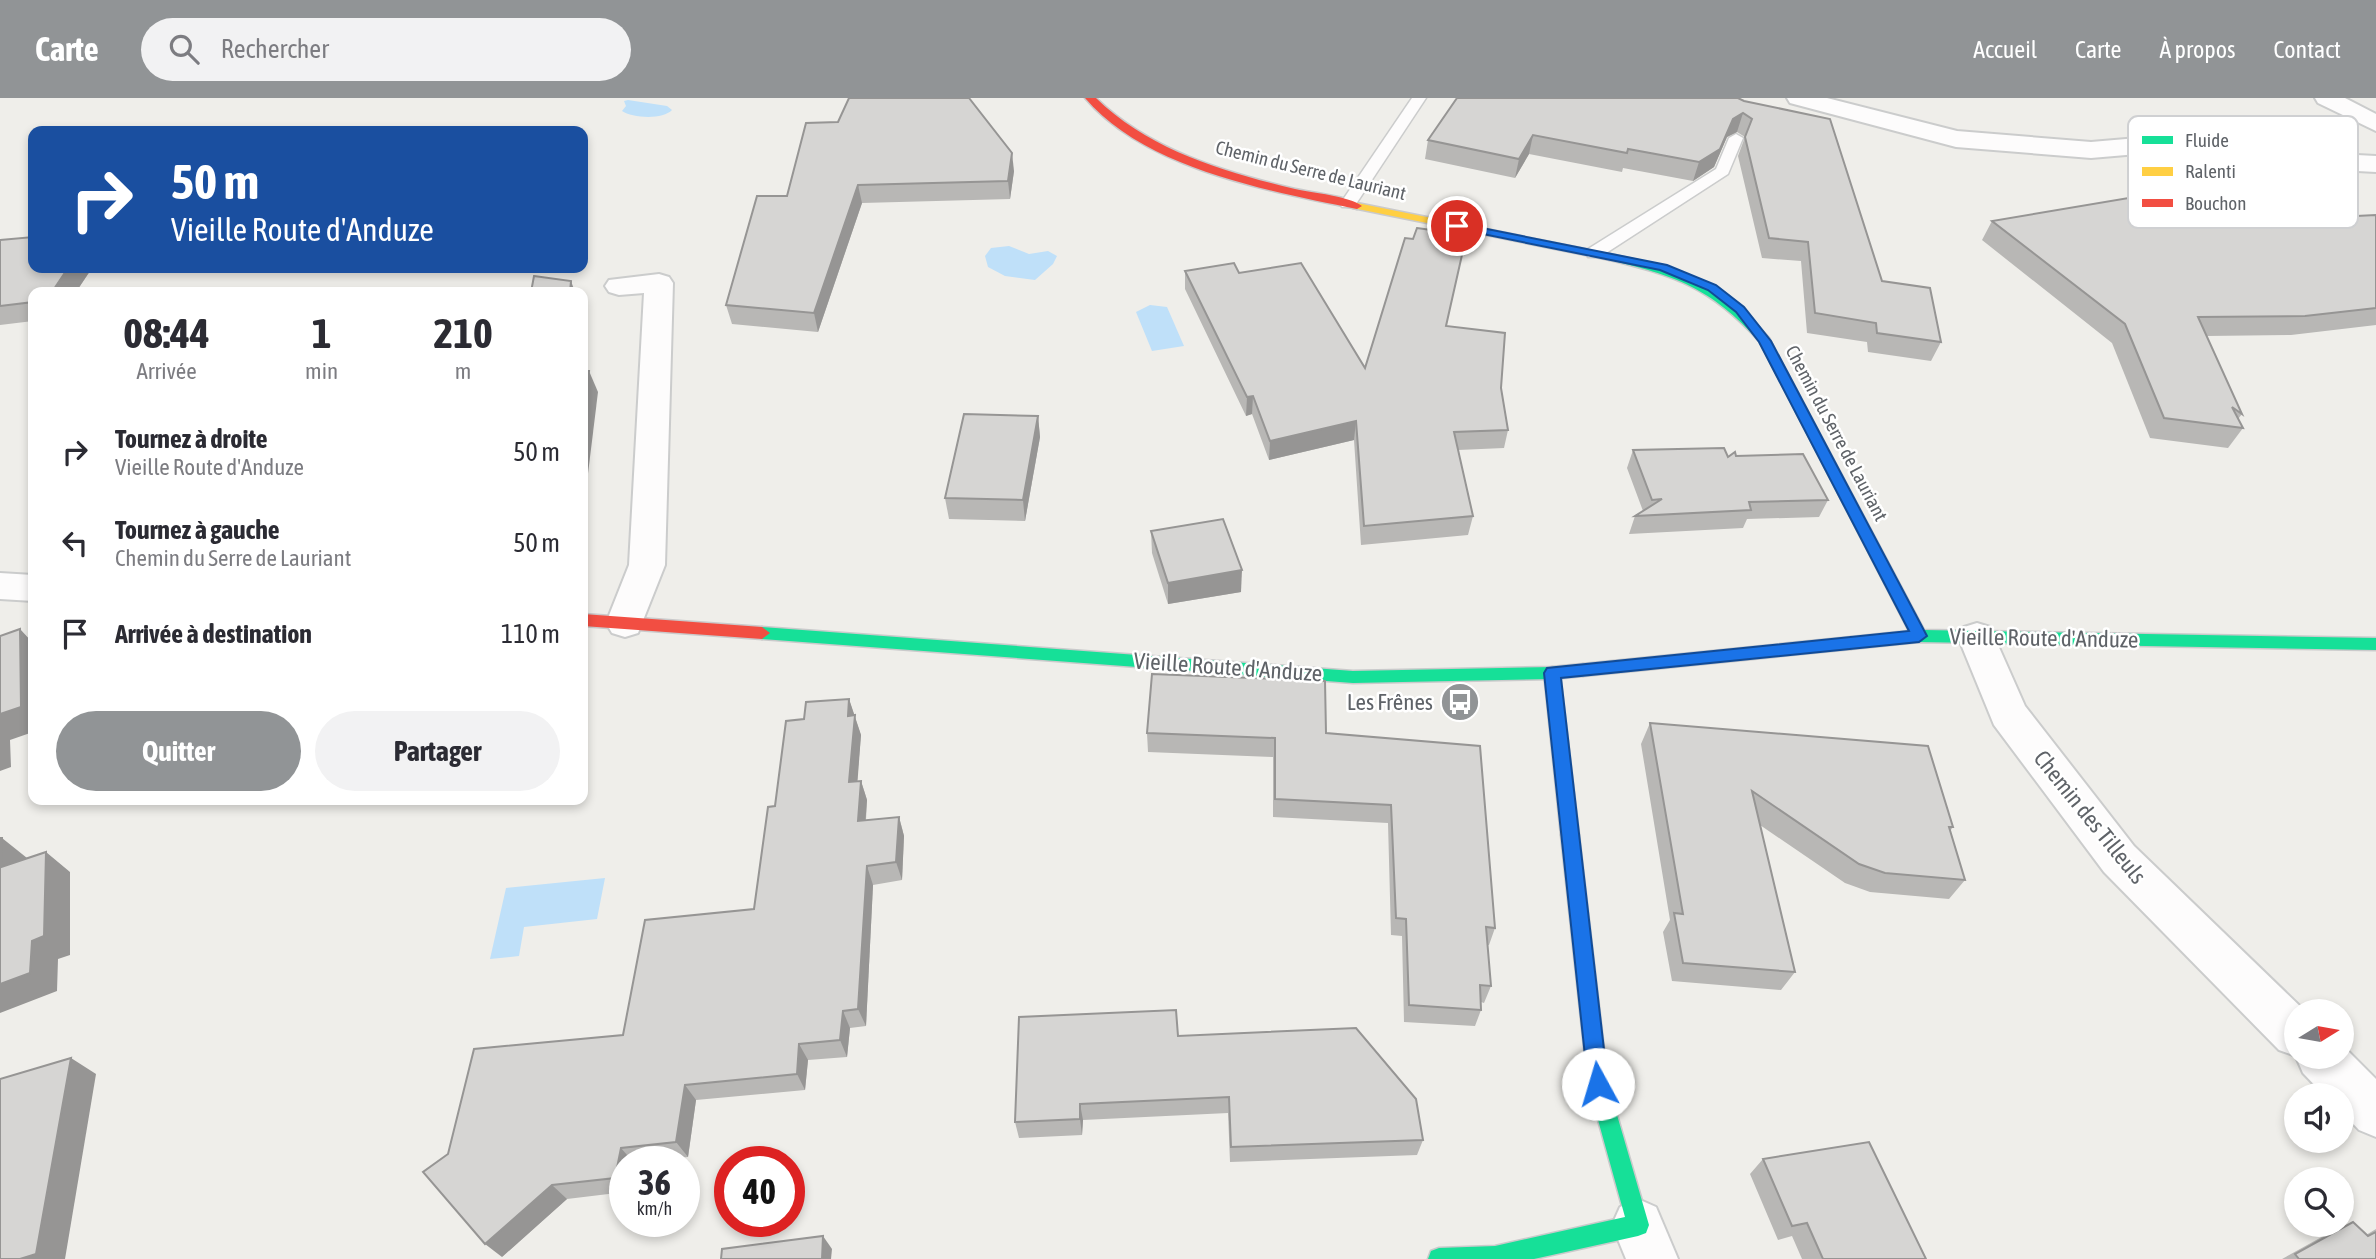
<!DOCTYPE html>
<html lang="fr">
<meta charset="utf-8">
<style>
body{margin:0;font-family:"Asap Condensed",sans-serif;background:#f2f2f3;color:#2b2b33;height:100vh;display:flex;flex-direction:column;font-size:26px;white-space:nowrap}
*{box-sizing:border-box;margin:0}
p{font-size:23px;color:#7c7c81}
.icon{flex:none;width:38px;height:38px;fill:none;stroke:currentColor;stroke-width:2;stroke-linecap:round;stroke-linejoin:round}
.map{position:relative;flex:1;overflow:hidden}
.details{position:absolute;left:28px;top:189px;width:560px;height:518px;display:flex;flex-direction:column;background:#fff;border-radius:14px;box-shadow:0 4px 10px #0003}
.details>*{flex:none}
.banner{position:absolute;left:28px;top:28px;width:560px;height:147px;border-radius:14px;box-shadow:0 4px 10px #0003;background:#1a4fa0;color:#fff;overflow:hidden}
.needle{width:46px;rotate:79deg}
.controls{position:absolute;left:2284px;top:901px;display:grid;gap:14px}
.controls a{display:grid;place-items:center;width:70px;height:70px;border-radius:50%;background:#fff;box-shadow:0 4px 10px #0003;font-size:35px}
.speed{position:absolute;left:609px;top:1048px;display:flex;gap:14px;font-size:35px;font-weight:700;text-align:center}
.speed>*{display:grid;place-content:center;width:91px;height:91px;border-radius:50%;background:#fff;box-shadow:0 4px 10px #0003;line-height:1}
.speed small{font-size:18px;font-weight:400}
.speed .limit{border:10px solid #d22;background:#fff;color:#111}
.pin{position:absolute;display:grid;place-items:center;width:60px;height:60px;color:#fff;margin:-30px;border:4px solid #fff;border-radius:50%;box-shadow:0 2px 7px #0007}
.me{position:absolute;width:77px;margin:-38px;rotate:354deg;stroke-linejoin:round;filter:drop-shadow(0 0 5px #0008)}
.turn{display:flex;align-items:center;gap:24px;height:147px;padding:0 28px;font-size:32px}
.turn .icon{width:91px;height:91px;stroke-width:2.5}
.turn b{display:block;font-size:49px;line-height:60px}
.eta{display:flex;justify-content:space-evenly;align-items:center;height:119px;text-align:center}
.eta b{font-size:42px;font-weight:700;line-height:49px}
.primary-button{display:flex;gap:14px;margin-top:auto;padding:14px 28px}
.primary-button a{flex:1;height:80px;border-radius:42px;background:#919496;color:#fff;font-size:28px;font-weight:700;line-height:80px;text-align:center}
.primary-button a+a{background:#f2f2f3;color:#2b2b33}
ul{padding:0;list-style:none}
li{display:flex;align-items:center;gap:21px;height:91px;padding:0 28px}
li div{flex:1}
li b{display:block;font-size:26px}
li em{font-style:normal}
header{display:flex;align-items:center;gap:42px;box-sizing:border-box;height:98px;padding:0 35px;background:#919496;color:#fff}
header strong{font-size:33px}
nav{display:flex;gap:38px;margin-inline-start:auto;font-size:24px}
.search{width:490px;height:63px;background:#f2f2f3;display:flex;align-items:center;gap:18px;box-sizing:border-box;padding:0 24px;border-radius:38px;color:#7c7c81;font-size:26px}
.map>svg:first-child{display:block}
.water{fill:#bfe0f9}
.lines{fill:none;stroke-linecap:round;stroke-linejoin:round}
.lane-casing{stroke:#cbcccc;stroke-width:3}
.street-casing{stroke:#cbcccc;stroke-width:4}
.fast-casing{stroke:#cacacb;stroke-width:3}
.slow-casing{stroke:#cacacb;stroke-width:3}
.jam-casing{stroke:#cacacb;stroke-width:3}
.lane{fill:#fdfcfc;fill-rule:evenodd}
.street{fill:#fdfcfc;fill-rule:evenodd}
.fast{fill:#16e098;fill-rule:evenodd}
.slow{fill:#ffcf43;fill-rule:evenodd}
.jam{fill:#f24e42;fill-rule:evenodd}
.wall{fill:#b8b7b5}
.shaded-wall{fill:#969594}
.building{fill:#d6d5d3;stroke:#969594;stroke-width:2}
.route{fill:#1a73e8;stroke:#114b97;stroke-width:2}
.labels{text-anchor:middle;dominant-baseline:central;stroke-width:5;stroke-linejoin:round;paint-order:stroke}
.far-street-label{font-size:19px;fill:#5f6368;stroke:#fff}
.street-label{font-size:23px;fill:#5f6368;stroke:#fff}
.poi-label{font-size:23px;fill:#5f6368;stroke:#fff;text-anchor:end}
.key{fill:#fff;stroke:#cfd0d2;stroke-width:2}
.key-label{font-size:19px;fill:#5f6368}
</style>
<header>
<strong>Carte</strong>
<div class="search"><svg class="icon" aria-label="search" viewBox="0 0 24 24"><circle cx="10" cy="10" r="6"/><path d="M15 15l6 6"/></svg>Rechercher</div>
<nav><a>Accueil</a><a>Carte</a><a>À propos</a><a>Contact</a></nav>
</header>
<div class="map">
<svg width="2376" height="1161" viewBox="0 0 2376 1161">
<rect width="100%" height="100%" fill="#efeeea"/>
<g class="water">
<path d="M 628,2 L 667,8 L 672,12 C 663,22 632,20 622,13 L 626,8 L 624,3 Z"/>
<polygon points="1009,148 1029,156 1048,153 1057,158 1053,166 1035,182 1005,178 988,169 985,158 991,150"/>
<polygon points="1150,207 1167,209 1184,248 1152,253 1136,214"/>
<polygon points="605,780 597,821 524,829 519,858 490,861 506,790"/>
</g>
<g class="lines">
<g class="lane-casing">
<g id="lane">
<polygon points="1412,0 1426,0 1354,109 1342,109 1340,106"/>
<polygon points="1736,36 1743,40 1728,76 1600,159 1588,159 1586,155 1588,151 1716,71 1729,40"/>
</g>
</g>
<g class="street-casing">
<g id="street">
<polygon points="1787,0 1827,0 1957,33 2091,44 2161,38 2280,53 2376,58 2376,74 2280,69 2161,54 2091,60 1956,49 1790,5"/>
<polygon points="2315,0 2345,0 2376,16 2376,33 2318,5"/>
<polygon points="659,176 669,179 673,185 665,467 638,535 625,539 612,535 606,525 629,467 644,195 619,197 609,194 605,188 609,182"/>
<polygon points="0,475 33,477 33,503 0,501"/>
<polygon points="1977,525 1990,529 2025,608 2134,748 2306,914 2296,914 2296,958 2279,952 2104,774 1994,627 1958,539 1964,529"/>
<polygon points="2342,947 2376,981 2376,1039 2359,1032 2342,1014 2342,998 2325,998 2303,975 2296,959 2342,959"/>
<polygon points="1638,1101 1656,1109 1678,1161 1626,1161 1612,1127 1620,1109"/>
</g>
</g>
<g class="fast-casing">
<g id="fast">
<path d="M 1610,156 C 1682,171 1719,184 1769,240 L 1924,532 L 2376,540 L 2376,552 L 1919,544 L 1851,551 L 1846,549 L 1843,545 L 1851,539 L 1909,533 L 1760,244 C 1710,189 1676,178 1606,161 L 1604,159 Z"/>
<polygon points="762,529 1353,573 1552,569 1583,566 1591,572 1583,578 1552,581 1353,585 762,541 754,535"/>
<polygon points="1570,730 1576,732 1579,737 1608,986 1649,1127 1646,1135 1638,1138 1534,1161 1428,1161 1431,1153 1439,1150 1495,1148 1625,1119 1588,986 1561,737 1564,732"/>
</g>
</g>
<g class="slow-casing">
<g id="slow">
<polygon points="1357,105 1610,156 1616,159 1610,162 1353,110 1352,108"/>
<polygon points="1851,539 1859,545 1851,551 1583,578 1575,572 1583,566"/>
</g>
</g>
<g class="jam-casing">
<g id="jam">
<path d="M 1085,0 L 1096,0 C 1149,52 1224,74 1295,91 C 1313,95 1349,98 1362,108 L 1357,111 C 1270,93 1145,71 1085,0 Z"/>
<polygon points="583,516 762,529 770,535 762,541 583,528"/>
<polygon points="1552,569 1558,571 1560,575 1579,737 1576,742 1570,744 1564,742 1561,737 1544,575 1546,571"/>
</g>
</g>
<use href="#lane" class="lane"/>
<use href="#street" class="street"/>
<use href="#fast" class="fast"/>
<use href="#slow" class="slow"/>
<use href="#jam" class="jam"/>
</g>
<g class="wall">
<polygon points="1738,0 1882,183 1941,244 1931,263 1868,254 1867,244 1807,235 1801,163 1762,160 1738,58 1745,39 1737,34 1727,39 1714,69 1693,83 1623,70 1622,74 1529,56 1515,80 1425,61 1428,42"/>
<polygon points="806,25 1014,73 1010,101 862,105 818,234 732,226 726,207 787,98"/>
<polygon points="2376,117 2376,227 2291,237 2206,238 2242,316 2238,321 2243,330 2228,350 2150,340 2112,245 1982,142 1992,123 2237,124"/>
<polygon points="1413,141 1457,148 1460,167 1446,228 1501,290 1508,332 1504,350 1458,352 1473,418 1468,437 1361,447 1354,342 1269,362 1252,316 1246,318 1185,191 1185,173 1239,175 1365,270"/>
<polygon points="0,142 33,170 92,170 76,194 33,194 33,223 0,227"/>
<polygon points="1038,318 1040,339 1025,423 949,421 945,400"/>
<polygon points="1633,352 1728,359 1736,358 1828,402 1819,419 1747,421 1743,430 1629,436 1635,418 1643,413 1627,370"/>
<polygon points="1151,433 1241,494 1168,506 1152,455"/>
<polygon points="849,601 861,637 857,683 861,683 867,702 866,722 899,719 904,738 902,782 873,787 866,928 850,930 847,959 808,962 805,992 696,1002 688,1059 639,1064 625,1064 625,1094 567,1101 502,1159 623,937 754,811 775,708 804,621"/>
<polygon points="1650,625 1953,729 1950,733 1965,782 1949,801 1870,794 1845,785 1760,727 1795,874 1781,892 1672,883 1663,834 1670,822 1641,646"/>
<polygon points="1147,635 1326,635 1480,648 1495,830 1489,847 1487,847 1491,888 1484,905 1481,904 1481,912 1475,928 1404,924 1402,838 1391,837 1388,725 1273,719 1273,659 1148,654"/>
<polygon points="1178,938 1423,1042 1417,1057 1230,1064 1228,1015 1083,1022 1082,1037 1019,1040 1015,1024"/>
<polygon points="1763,1061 1926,1161 1802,1161 1792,1138 1778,1142 1750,1076"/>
<polygon points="2353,1124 2366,1137 2376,1131 2376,1161 2282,1161 2327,1136"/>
</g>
<g class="shaded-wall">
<polygon points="1743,15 1737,34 1727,39 1714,69 1693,83 1699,64 1733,21"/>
<polygon points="1533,37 1529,56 1515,80 1519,61"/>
<polygon points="1012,55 1014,73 1010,101 1008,83"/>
<polygon points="858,87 862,105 818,234 814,215"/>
<polygon points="68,170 92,170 76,194 52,194"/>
<polygon points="571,183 575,194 570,194"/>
<polygon points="589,273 598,294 585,400 583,400 583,319"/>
<polygon points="1253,298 1252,316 1246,318 1247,299"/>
<polygon points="1038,318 1040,339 1025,423 1023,402"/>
<polygon points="1356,323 1354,342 1269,362 1270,343"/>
<polygon points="1242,472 1241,494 1168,506 1168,485"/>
<polygon points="20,531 33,545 33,634 10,642 11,669 0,673 0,616"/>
<polygon points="849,601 861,637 856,703 849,684 848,618"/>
<polygon points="861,683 867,702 864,742 858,723"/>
<polygon points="899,719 904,738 902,782 896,764"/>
<polygon points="2,740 27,760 27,789 1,769"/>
<polygon points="46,754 70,774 70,857 58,861 57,893 0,915 0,886"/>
<polygon points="867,768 873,787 866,928 858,911"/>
<polygon points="843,913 850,930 847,959 840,942"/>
<polygon points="799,946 808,962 805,992 797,976"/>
<polygon points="71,960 96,976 65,1161 20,1161"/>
<polygon points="685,987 696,1002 688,1059 676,1044"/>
<polygon points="1080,1006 1083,1022 1082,1037 1080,1021"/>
<polygon points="621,1050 633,1064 625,1064 625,1089 615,1080"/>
<polygon points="552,1087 567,1101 502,1159 485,1146"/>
<polygon points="823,1138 832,1151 831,1161 822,1161"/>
</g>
<g class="building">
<polygon points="849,0 969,0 1012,55 1008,83 858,87 814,215 726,207 757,98 787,98 806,25 838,24"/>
<polygon points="1457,0 1738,0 1744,3 1830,21 1882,183 1930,190 1941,244 1877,235 1876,225 1815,215 1808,144 1769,140 1745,39 1752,21 1743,15 1733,21 1720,51 1699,64 1628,51 1627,55 1533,37 1519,61 1428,42"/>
<polygon points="2188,90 2237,124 2376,117 2376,210 2305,218 2198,219 2242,316 2232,309 2243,330 2164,320 2125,226 1992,123"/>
<polygon points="1417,130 1460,136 1456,147 1464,148 1446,228 1505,235 1501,290 1508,332 1454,334 1473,418 1364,428 1356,323 1270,343 1253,298 1247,299 1185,173 1234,165 1239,175 1301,165 1365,270 1405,140 1413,141"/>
<polygon points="33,139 33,170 68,170 52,194 33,194 33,204 0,208 0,142"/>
<polygon points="534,178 571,183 570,194 531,194"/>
<polygon points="583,273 589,273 583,319"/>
<polygon points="964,316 1038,318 1023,402 945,400"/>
<polygon points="1724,350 1728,359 1735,354 1736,358 1803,356 1828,402 1749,404 1751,412 1635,418 1662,401 1652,402 1633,352"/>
<polygon points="1223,421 1242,472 1168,485 1151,433"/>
<polygon points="20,531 21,609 0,616 0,538"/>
<polygon points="1152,576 1325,583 1326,635 1480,648 1495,830 1486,829 1491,888 1480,887 1481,912 1409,907 1406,821 1396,820 1391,707 1275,701 1275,640 1147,635"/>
<polygon points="849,601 848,618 855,617 849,684 861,683 858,723 899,719 896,764 867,768 858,911 843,913 840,942 799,946 797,976 685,987 676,1044 621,1050 615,1080 552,1087 485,1146 423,1074 448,1056 474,951 623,937 645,822 754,811 768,709 775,708 786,623 804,621 806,604"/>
<polygon points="1650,625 1928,648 1953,729 1949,729 1965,782 1885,775 1859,766 1752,693 1795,874 1683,865 1674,815 1683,816"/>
<polygon points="0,740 2,740 1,769 46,754 44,838 32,843 30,875 0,886"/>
<polygon points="1176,912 1178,938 1356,930 1416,1001 1423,1042 1231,1049 1229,999 1080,1006 1080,1021 1015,1024 1019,919"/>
<polygon points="71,960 36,1156 20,1161 0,1161 0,981"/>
<polygon points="1869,1044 1926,1161 1823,1161 1807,1125 1792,1128 1763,1061"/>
<polygon points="2353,1124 2368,1138 2376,1134 2376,1161 2299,1161 2295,1156"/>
<polygon points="823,1138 822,1161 721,1161 722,1151"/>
</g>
<polygon class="route" points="1457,125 1667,167 1716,187 1744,209 1771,243 1927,538 1919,544 1561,580 1608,986 1605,993 1598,996 1590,993 1588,986 1544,575 1547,570 1909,533 1759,244 1736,214 1708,192 1660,172 1453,130 1453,126"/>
<defs>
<g id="bus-disc" transform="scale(2.0125)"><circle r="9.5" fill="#919496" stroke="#fff"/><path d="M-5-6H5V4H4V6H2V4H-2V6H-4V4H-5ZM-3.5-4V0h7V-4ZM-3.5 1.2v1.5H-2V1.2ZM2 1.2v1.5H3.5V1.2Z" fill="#fff"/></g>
</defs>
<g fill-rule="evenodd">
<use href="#bus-disc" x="1460" y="604"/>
</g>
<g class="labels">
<g class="far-street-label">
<text transform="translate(1311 72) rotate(14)">Chemin du Serre de Lauriant</text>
<text transform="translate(1837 335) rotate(62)">Chemin du Serre de Lauriant</text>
</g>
<g class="street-label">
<text transform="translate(2044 540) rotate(1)">Vieille Route d'Anduze</text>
<text transform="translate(1228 569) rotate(4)">Vieille Route d'Anduze</text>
<text transform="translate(2090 719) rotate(51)">Chemin des Tilleuls</text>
</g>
<g class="poi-label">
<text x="1433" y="604">Les Frênes</text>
</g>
</g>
<rect x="2128" y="18" width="230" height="112" rx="10" class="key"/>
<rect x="2142" y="38" width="31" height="8" fill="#16e098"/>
<rect x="2142" y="69" width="31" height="9" fill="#ffcf43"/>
<rect x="2142" y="101" width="31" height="8" fill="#f24e42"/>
<g class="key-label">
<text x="2185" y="49">Fluide</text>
<text x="2185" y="80">Ralenti</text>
<text x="2185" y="112">Bouchon</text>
</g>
</svg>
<div class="controls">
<a><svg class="needle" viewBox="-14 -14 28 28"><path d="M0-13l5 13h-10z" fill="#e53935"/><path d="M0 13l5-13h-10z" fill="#7c7c81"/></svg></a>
<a><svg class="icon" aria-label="sound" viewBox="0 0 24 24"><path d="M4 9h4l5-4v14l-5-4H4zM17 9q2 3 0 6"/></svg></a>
<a><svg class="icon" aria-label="search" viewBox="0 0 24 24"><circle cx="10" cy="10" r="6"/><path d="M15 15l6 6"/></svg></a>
</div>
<div class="speed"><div>36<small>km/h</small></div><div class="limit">40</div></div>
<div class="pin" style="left:1457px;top:128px;background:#d93025"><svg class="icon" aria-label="arrive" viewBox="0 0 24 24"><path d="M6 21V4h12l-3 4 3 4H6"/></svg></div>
<svg class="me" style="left:1598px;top:986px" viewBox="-20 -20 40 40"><circle r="19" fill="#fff"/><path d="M0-13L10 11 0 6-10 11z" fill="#1a73e8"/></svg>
<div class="banner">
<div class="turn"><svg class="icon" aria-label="right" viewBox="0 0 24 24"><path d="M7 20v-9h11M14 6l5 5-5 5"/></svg><div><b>50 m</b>Vieille Route d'Anduze</div></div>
</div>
<section class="details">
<div class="eta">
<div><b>08:44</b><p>Arrivée</p></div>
<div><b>1</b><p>min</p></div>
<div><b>210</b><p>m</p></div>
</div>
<ul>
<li><svg class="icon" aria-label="right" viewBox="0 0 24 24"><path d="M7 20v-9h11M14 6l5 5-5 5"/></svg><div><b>Tournez à droite</b><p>Vieille Route d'Anduze</p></div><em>50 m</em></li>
<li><svg class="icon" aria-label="left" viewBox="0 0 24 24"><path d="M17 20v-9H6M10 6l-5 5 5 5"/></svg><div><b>Tournez à gauche</b><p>Chemin du Serre de Lauriant</p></div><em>50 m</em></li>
<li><svg class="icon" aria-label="arrive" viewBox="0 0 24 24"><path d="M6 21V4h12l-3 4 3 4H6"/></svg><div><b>Arrivée à destination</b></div><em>110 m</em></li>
</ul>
<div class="primary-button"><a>Quitter</a><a>Partager</a></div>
</section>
</div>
